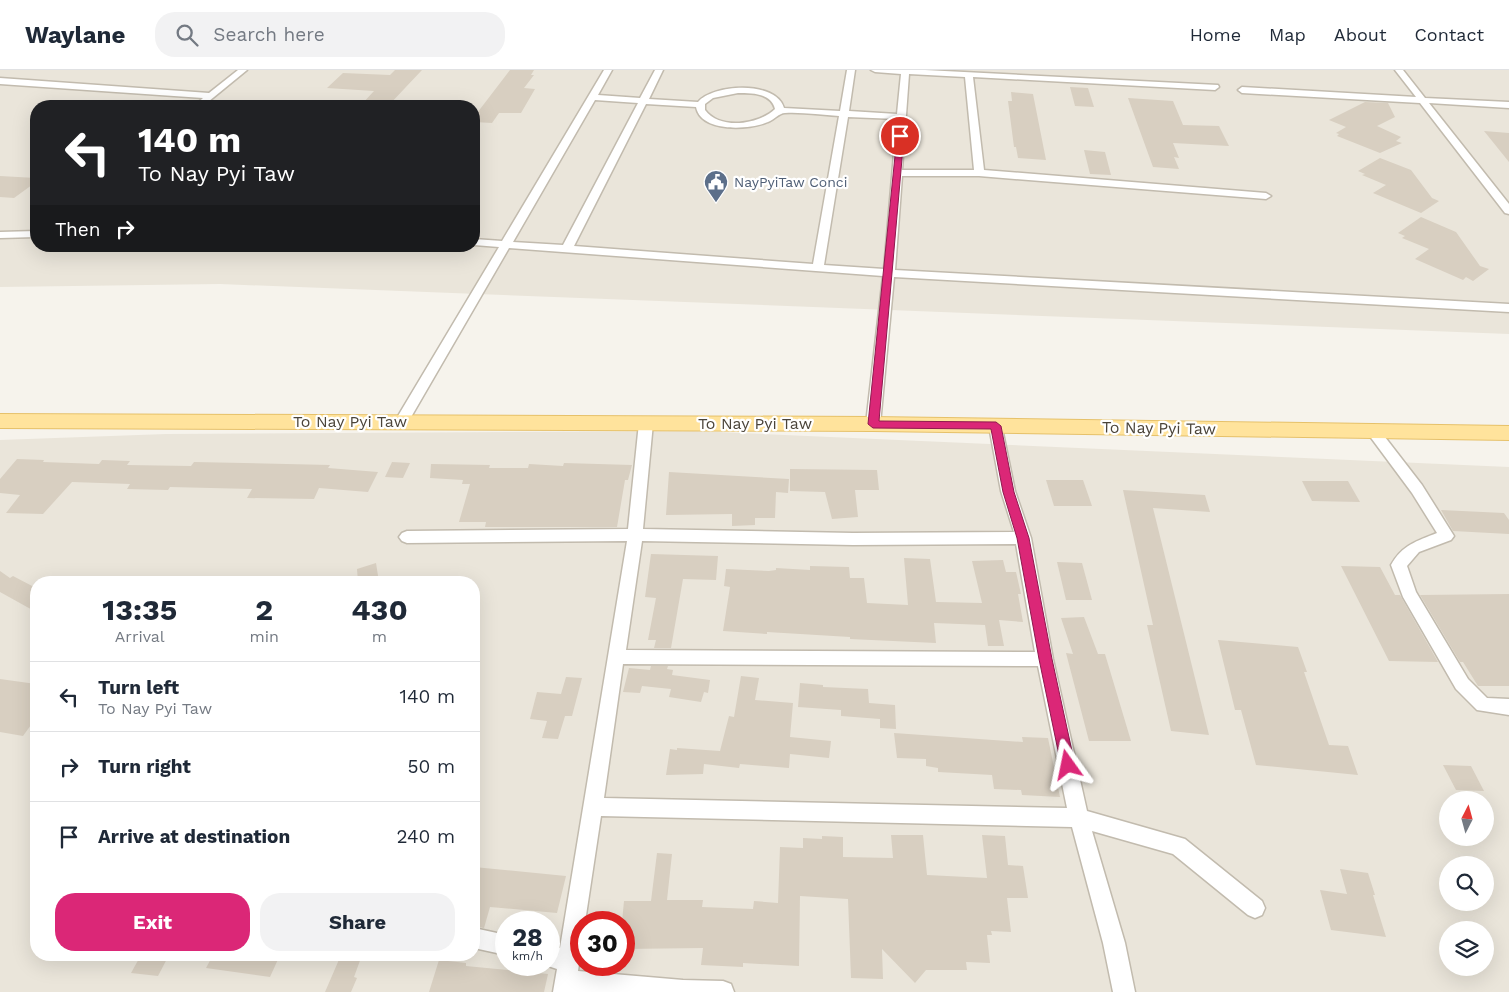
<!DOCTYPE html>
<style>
body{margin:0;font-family:"Work Sans",sans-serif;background:#f2f2f3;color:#1f2937;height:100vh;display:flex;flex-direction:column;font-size:19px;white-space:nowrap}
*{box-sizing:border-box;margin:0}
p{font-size:16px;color:#747a83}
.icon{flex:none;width:28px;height:28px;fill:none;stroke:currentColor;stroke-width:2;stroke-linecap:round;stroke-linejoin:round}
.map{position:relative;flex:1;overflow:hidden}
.side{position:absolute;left:30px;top:506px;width:450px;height:385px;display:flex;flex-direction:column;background:#fff;border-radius:20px;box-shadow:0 5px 20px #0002}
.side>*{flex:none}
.hud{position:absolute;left:30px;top:30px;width:450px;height:152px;border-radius:20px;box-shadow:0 5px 20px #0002;background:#202124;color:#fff;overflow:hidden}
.needle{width:32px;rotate:6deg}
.controls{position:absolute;left:1439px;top:721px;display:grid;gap:10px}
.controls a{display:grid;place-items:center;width:55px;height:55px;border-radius:50%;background:#fff;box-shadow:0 5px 20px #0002;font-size:25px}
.speed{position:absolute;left:495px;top:841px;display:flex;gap:10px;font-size:25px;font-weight:700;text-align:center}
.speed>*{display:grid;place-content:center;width:65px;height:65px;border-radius:50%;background:#fff;box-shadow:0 5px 20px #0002;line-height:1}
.speed small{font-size:12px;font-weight:400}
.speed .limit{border:8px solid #d22;background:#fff;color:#111}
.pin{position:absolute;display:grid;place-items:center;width:42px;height:42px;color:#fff;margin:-21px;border:2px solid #fff;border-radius:50%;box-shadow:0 1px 5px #0007}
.me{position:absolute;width:55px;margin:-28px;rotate:348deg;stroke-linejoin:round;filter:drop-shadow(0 0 4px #0008)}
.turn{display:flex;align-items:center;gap:18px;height:105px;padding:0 25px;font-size:22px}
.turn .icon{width:65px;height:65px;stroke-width:2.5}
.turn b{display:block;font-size:35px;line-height:42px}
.then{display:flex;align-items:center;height:48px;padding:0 25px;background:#0003;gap:10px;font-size:19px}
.eta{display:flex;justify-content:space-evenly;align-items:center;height:85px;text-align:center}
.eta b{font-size:30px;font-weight:700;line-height:35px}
.cta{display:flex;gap:10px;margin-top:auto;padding:10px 25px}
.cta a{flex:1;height:58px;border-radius:20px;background:#db2777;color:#fff;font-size:20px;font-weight:700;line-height:58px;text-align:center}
.cta a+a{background:#f2f2f3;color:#1f2937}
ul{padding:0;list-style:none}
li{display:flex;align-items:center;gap:15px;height:70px;padding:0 25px;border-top:1px solid #e0e1e3}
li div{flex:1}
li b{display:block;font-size:19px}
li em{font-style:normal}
header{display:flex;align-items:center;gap:30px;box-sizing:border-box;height:70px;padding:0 25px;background:#fff;border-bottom:1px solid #e0e1e3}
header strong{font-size:24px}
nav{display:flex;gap:28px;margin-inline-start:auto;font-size:18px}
.search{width:350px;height:45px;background:#f2f2f3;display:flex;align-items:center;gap:12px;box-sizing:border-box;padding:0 18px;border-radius:20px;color:#747a83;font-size:19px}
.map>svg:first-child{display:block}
.residential{fill:#eae5da;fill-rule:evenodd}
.building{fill:#d8cfc1}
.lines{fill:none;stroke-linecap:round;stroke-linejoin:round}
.street-casing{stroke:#c2bbae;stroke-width:3}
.primary-casing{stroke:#e6c16a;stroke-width:2}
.street{fill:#fff;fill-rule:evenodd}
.primary{fill:#ffe39c;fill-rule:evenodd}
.route{fill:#db2777;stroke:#8e194d}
.labels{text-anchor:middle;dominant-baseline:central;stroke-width:4.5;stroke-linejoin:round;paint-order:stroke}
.far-service-label{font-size:14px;fill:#4e5e75;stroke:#fff;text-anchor:start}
.street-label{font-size:16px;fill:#4b4439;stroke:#fff}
</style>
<header>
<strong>Waylane</strong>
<div class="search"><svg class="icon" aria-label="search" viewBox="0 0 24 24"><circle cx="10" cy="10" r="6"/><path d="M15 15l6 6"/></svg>Search here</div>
<nav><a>Home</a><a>Map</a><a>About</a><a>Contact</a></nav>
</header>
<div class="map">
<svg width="1509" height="922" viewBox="0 0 1509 922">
<rect width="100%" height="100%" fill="#f6f3ec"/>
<g class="residential">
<path d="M 0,0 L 1509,0 L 1509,264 L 220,214 L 0,217 ZM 36,36 L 474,36 L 474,176 L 36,176 Z"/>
<path d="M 694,361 L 1509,397 L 1509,922 L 0,922 L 0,370 L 166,364 ZM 36,512 L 474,512 L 474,885 L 36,885 ZM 1448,730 L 1485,730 L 1485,768 L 1448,768 ZM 1448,795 L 1485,795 L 1485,832 L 1448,832 ZM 506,852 L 549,852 L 549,895 L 506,895 ZM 581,852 L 624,852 L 624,895 L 581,895 ZM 1448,860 L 1485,860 L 1485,898 L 1448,898 Z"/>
</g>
<g class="building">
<polygon points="395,0 422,0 388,36 363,36 365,34 362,34 374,21 327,18 343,3 390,5"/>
<polygon points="510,0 534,0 531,5 534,5 524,18 535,19 521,43 499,43 492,53 474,52 474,47"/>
<polygon points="1070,17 1088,18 1094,37 1075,36"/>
<polygon points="1011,22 1033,24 1046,90 1018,88 1016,77 1014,77 1008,31 1012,31"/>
<polygon points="1128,28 1173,31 1183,55 1219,56 1229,76 1173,73 1179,88 1174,87 1179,99 1153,97"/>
<polygon points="1365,32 1388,33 1395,47 1377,56 1401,67 1396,71 1402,73 1380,83 1337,66 1339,64 1336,63 1346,57 1329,50"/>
<polygon points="1484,61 1509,63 1509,92"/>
<polygon points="1084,80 1105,82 1111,105 1090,104"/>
<polygon points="1380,88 1411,100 1432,128 1439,131 1421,143 1373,123 1386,115 1362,105 1365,104 1358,101"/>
<polygon points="0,106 36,108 36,112 14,128 0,127"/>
<polygon points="1421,147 1456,162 1480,196 1489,199 1473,211 1466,207 1463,210 1415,189 1429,179 1402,168 1405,166 1398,163"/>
<polygon points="17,389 44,390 43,392 99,394 102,390 130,391 127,395 191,396 194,392 330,395 328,398 378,402 368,422 319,418 314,429 247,428 252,419 170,417 168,420 127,419 130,414 72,412 43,444 6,443 20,425 0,423 0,409"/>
<polygon points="392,392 410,393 403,408 385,407"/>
<polygon points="564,393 632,395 628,410 625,410 617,457 485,457 486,452 459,452 470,414 462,414 463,410 430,408 431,394 490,395 489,398 528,398 529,394 563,396"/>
<polygon points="790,399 877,400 879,420 855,420 858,447 832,449 825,422 790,421"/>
<polygon points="669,402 789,409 788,423 776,422 775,448 755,448 755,455 732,456 732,444 666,445"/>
<polygon points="1046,410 1083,410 1092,436 1054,436"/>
<polygon points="1302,411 1348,411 1360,432 1312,431"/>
<polygon points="1123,420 1205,425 1210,442 1153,438 1209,665 1171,661 1147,555 1153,555"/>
<polygon points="1441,440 1504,443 1509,450 1509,464 1453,461"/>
<polygon points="651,484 718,486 716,510 683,509 671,578 654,578 656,570 648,570 656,528 645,527"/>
<polygon points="904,488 930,489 936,532 982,533 972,491 1003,490 1006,502 1016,502 1021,524 1018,524 1023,552 999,550 1004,576 988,576 985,555 934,553 936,573 850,569 850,567 767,562 767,564 723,561 730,517 724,516 726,499 769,501 776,500 776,498 810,500 810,496 849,497 850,508 864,508 867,533 908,535"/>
<polygon points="1057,492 1082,493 1092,530 1066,530"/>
<polygon points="376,493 379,512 358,512 357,499"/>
<polygon points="1341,496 1380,497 1395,525 1400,525 1438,592 1389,591"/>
<polygon points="0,501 10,508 13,506 36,518 36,542 0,522"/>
<polygon points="1509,524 1509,616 1478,616 1463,592 1460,592 1420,525"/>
<polygon points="1084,547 1098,584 1105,584 1131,671 1089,671 1066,583 1073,584 1061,548"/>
<polygon points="1218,570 1298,577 1307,602 1304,602 1329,675 1348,676 1358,705 1256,695 1241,640 1235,640"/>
<polygon points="651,596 668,596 667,599 673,600 672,605 710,610 708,623 704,622 701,632 669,627 671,619 642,616 640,623 623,622 629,598 650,600"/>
<polygon points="741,606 759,608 755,630 793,633 790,667 831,671 829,688 790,684 789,698 740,694 739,698 704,694 703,704 666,705 670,679 677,680 677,678 720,681 729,646 734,647"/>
<polygon points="566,607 582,608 572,646 565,646 558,669 542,668 547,651 530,649 537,622 561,624"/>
<polygon points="0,609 36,614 36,648 23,666 0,662"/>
<polygon points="800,613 823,615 823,617 868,619 869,633 895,635 896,659 880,658 880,649 841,646 841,640 798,637"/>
<polygon points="894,663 1023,672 1022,667 1048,668 1060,727 1022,725 1021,720 994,719 992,705 938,702 938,698 926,696 926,689 897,688"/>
<polygon points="1443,695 1471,696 1484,721 1456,720"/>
<polygon points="891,765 923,765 927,805 987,808 982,765 1005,766 1008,795 1023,796 1028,828 1007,828 1011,862 991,861 992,865 987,865 990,893 966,892 967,900 926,900 915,913 882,879 883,909 851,908 848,829 800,826 799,896 743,893 743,897 701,895 703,878 624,879 622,852 624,831 651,831 657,783 672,784 667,830 703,830 702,837 753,839 754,831 778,833 780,777 803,778 803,768 822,769 822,766 843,767 843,787 893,788"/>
<polygon points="474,797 566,806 557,843 490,837 484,858 474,856"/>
<polygon points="1340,799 1368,803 1375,825 1373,825 1386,867 1331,860 1320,820 1347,824"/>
<polygon points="141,885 169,885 158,906 131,903"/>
<polygon points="213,885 280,885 270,907 206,898"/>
<polygon points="341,885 362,885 354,907 357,908 351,922 325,922"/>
<polygon points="439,890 466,893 466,896 548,904 544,922 429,922"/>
</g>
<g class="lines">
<g class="street-casing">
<g id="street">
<polygon points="238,0 247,0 203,36 194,36 203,28 0,14 0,8 209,23"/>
<path d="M 604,0 L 612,0 L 598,25 L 640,28 L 655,0 L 663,0 L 649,29 L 698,32 C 713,14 776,10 784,38 L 840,41 L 847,0 L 855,0 L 849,41 L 897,44 L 901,4 L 875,2 L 871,0 L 925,0 L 1218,15 L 1219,17 L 1215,20 L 973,7 L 984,100 L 1266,123 L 1271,126 L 1266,129 L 979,106 L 902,106 L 895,200 L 1509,234 L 1509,242 L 894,207 L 880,354 L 878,357 L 868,357 L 866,354 L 883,206 L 509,178 L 407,354 L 397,354 L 395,351 L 499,177 L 474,175 L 474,169 L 502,171 ZM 909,4 L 965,7 L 974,100 L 902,100 ZM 738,23 C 752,23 771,23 775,39 C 758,55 720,60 705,40 L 705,34 L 713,28 ZM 595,30 L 638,33 L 563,175 L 513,172 ZM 646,34 L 696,37 C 701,63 750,60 768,52 C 774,50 779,43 785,43 C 802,42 821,45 839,46 L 813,194 L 574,176 ZM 848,47 L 897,49 L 884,199 L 824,195 Z"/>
<polygon points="1395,0 1403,0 1425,28 1509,32 1509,38 1429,33 1509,134 1509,144 1505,143 1420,33 1242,23 1238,20 1242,17 1416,27"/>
<polygon points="36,161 36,167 0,168 0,162"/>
<path d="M 646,348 L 651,350 L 653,353 L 643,459 L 853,463 L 1014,462 L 1001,421 L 989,356 L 991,353 L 1001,353 L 1015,421 L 1031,468 L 1053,589 L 1087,741 L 1185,769 L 1262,831 L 1265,838 L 1262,845 L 1255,848 L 1248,845 L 1173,784 L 1092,761 L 1125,873 L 1135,922 L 1113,922 L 1103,873 L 1072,757 L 601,746 L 585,852 L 581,852 L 581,879 L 578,901 L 683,910 L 723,911 L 731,914 L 734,922 L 553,922 L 557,899 L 545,895 L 549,895 L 549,876 L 560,878 L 627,471 L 407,473 L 402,471 L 399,467 L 402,463 L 407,461 L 628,459 L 639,353 L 641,350 ZM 642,471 L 853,475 L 1016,474 L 1035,582 L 626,580 ZM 623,594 L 1038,596 L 1067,738 L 604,728 Z"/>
<path d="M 1373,356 L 1378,358 L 1422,415 L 1454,466 L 1451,470 L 1419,482 L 1407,496 L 1416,522 L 1468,609 L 1487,628 L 1509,629 L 1509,645 L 1477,640 L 1456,619 L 1403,527 L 1391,495 C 1402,475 1417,471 1437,463 L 1412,423 L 1366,361 L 1368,358 Z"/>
<polygon points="474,858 506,865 506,885 474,878"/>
</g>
</g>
<g class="primary-casing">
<polygon id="primary" points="0,344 873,347 1509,356 1509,370 873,361 0,358"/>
</g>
<use href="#street" class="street"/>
<use href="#primary" class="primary"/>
</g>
<polygon class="route" points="900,64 904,66 879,351 996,352 1001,356 1014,422 1029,468 1052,589 1075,695 1073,700 1068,702 1063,700 1061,695 1039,589 1017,468 1003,422 991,359 873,358 868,354 897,66"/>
<defs>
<g id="civic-pin" transform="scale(1.25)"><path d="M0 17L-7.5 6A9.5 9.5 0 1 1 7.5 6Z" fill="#5c6f8a" stroke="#fff"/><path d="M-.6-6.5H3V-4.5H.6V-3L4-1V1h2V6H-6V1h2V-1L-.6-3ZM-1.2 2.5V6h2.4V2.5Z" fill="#fff"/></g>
</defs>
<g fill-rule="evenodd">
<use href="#civic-pin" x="716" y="112"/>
</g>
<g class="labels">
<g class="far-service-label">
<text x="734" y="112">NayPyiTaw Conci</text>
</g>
<g class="street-label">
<text x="350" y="351">To Nay Pyi Taw</text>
<text x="755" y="353">To Nay Pyi Taw</text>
<text transform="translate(1159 358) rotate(1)">To Nay Pyi Taw</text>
</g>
</g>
</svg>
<div class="controls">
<a><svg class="needle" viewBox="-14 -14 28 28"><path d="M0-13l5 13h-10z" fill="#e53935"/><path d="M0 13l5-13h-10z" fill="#747a83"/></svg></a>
<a><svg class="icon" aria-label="search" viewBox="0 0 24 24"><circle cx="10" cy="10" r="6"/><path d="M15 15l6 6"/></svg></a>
<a><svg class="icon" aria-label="layers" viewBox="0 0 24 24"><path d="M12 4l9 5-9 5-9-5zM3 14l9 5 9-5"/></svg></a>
</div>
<div class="speed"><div>28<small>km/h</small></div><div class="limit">30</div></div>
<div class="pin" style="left:900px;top:66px;background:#d93025"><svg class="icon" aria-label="arrive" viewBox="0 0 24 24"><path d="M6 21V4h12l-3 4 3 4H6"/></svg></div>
<svg class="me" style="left:1068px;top:695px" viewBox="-20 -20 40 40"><path d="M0-17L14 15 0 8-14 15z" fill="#db2777" stroke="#fff" stroke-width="4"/></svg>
<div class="hud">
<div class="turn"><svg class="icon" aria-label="left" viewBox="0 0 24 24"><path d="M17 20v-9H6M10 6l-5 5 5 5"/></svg><div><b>140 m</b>To Nay Pyi Taw</div></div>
<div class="then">Then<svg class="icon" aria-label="right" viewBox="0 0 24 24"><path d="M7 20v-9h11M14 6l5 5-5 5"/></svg></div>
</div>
<section class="side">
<div class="eta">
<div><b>13:35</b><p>Arrival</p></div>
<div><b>2</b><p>min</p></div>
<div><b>430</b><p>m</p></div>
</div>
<ul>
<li><svg class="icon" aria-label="left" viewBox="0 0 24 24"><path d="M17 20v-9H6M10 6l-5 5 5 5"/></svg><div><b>Turn left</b><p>To Nay Pyi Taw</p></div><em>140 m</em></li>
<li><svg class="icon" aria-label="right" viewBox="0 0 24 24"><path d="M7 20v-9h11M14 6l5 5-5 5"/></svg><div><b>Turn right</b></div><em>50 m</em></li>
<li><svg class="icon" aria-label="arrive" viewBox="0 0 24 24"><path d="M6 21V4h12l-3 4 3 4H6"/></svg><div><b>Arrive at destination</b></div><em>240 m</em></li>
</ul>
<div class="cta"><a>Exit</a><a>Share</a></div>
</section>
</div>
